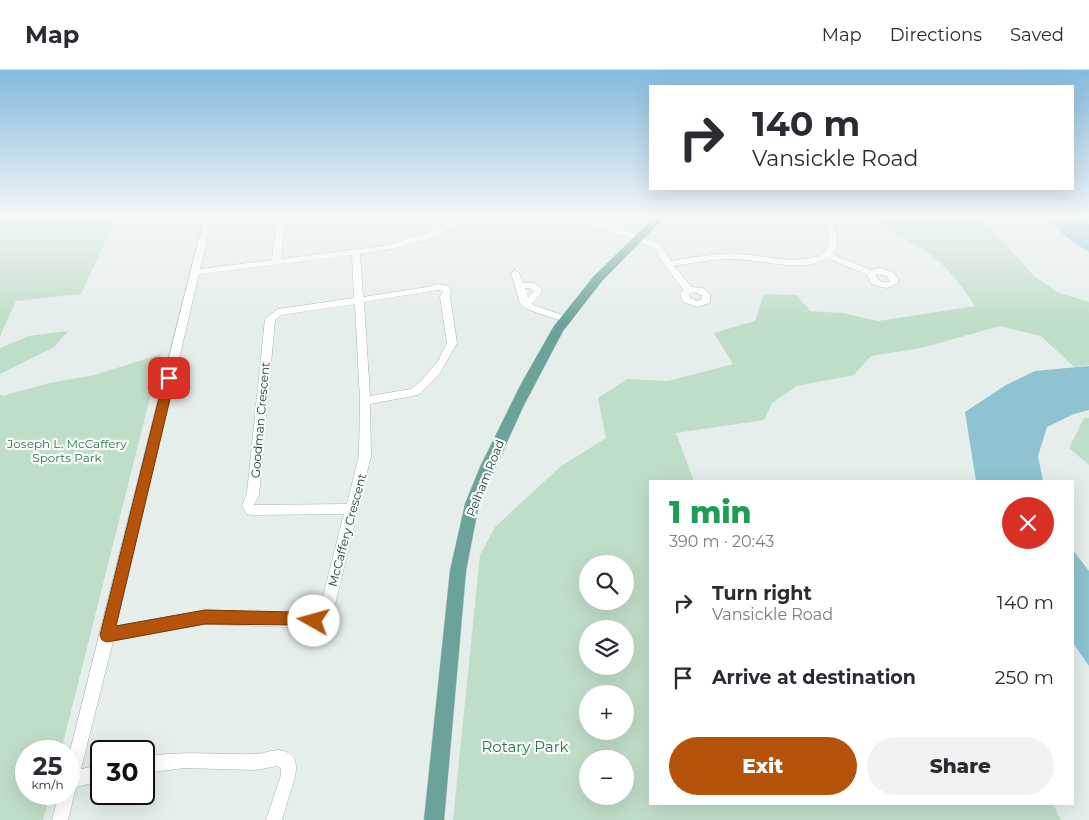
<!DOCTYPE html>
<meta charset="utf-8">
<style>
body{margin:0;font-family:Montserrat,sans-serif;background:#f2f2f3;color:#2b2b33;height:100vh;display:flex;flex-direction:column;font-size:19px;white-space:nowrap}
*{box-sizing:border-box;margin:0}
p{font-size:16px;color:#7c7c81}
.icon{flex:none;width:28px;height:28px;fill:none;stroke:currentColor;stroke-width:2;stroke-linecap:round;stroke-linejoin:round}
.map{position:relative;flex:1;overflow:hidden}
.drawer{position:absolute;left:649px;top:410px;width:425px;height:325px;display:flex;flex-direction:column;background:#fff;border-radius:0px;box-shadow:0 5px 20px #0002}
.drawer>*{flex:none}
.guide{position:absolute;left:649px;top:15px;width:425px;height:105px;border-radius:0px;box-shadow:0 5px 20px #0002;background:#fff;color:#2b2b33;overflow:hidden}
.fabs{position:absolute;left:579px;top:485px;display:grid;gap:10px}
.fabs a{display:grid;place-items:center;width:55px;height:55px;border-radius:50%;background:#fff;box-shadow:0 5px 20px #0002;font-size:25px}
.speed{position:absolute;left:15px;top:670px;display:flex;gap:10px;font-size:25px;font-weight:700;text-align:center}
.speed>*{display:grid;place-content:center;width:65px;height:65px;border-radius:50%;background:#fff;box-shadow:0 5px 20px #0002;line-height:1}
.speed small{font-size:12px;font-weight:400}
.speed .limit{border:2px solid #111;border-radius:8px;background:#fff;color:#111}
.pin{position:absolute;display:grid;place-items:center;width:42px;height:42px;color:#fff;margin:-21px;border-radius:10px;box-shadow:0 2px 8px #0006}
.me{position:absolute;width:55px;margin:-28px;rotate:277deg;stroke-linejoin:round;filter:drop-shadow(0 0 4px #0008)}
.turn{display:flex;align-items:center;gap:18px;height:105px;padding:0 20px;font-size:22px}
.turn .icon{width:65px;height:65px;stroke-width:2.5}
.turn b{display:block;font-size:35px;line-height:42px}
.round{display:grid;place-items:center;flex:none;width:52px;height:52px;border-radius:26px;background:#f2f2f3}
.headline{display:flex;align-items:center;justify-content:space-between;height:85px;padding:0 20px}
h1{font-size:30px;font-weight:800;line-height:38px;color:#1e9e55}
.cta{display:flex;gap:10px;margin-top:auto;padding:10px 20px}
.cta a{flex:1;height:58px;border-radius:30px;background:#b45309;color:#fff;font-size:20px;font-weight:800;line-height:58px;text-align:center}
.cta a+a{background:#f2f2f3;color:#2b2b33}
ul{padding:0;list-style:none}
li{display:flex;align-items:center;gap:15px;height:75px;padding:0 20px}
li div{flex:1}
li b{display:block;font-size:19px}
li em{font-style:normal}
header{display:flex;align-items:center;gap:30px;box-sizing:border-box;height:70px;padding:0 25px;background:#fff;border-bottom:1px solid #e1e1e2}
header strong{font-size:24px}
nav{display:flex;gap:28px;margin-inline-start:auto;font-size:18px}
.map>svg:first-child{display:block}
.green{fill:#bfdec9;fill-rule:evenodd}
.water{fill:#8fc3d1}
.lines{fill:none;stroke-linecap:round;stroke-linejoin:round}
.minor-casing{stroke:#a7b6b2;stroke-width:1}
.major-casing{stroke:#c2cac8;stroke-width:1}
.minor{fill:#fff;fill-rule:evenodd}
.major{fill:#6ba398;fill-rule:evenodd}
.route{fill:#b45309;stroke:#753606}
.labels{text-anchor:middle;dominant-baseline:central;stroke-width:4.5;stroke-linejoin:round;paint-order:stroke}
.street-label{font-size:12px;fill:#24403a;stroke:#f6faf8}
.park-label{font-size:12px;fill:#2f764f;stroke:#f6faf8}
.near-park-label{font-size:15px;fill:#2f764f;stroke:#f6faf8}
</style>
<header>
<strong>Map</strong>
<nav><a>Map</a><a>Directions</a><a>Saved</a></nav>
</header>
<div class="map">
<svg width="1089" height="750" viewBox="0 0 1089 750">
<rect width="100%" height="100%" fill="#e5eeeb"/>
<g class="green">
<polygon points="0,148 116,148 81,224 16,231 0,266"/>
<path d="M 878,148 L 982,148 L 1034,206 L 1057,222 L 1089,232 L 1089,295 L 1074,297 L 1041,266 L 1000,256 L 921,278 L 871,286 L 854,305 L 797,316 L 772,333 L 764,350 L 676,363 L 694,411 L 650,411 L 650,734 L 1053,734 L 1061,750 L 453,750 L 480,485 L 495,457 L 560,397 L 606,368 L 598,328 L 627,309 L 668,311 L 733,294 L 714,263 L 755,251 L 764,224 L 797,225 L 810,241 L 842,243 L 878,251 L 975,236 C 963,217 947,196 928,183 C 909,170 894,169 878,148 ZM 588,494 L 625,494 L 625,531 L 588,531 ZM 588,559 L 625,559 L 625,596 L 588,596 ZM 588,624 L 625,624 L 625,661 L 588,661 ZM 588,689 L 625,689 L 625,726 L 588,726 Z"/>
<polygon points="68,261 54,277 0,304 0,278 29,266"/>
<polygon points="161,284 61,681 26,681 26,724 50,724 43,750 0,750 0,324 2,326 49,313 95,305"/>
<polygon points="1084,348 1089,348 1089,395 1069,378"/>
</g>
<g class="water">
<polygon points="1043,148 1083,148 1089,154 1089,182 1073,172"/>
<polygon points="1089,296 1089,340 1074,344 1047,357 1038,386 1043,411 976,411 965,342 1006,315 1035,301"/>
<polygon points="1073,480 1089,501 1089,596 1073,573"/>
</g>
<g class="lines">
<g class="minor-casing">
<g id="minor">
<path d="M 204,148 L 212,148 L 200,199 L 272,190 L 277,148 L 285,148 L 281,189 L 383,176 L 431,162 L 455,148 L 464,148 C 445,170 389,180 360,184 L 363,227 L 427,217 L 437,214 L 449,216 L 451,221 L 450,227 L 457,273 L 440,303 L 428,316 L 418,325 L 370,334 L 371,386 L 332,547 L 314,558 L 205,554 L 113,571 L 81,699 L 101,695 L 101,711 L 76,717 L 68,750 L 52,750 L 59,724 L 69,724 L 69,685 ZM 352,185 L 354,228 L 278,239 L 265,249 L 247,423 L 242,436 L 247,444 L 251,445 L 344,444 L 320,538 L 312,544 L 205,540 L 116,556 L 199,204 ZM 438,220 L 443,221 L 440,227 L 447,273 L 438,291 L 421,311 L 411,319 L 370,326 L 364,232 ZM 355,234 L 360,331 L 359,386 L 347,434 L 254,435 L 259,425 L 275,250 L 281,245 Z"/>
<path d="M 474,148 L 582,148 L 631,162 L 660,174 L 671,191 C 694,187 717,183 740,184 C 770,186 853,208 822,148 L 830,148 C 836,160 842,172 832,184 L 871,200 L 880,198 L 893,202 L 898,209 L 898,213 L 887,218 L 877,216 L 871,213 L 866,204 L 827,188 C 804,204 759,189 732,189 C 712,189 693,193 674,196 L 691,217 L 703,218 L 710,224 L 710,233 L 697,237 L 683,232 L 680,223 L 684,220 L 665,196 L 654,178 L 625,166 L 578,151 L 504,153 L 478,150 ZM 876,204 L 887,206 L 890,212 L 882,212 L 876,207 ZM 694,222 L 702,225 L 702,229 L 697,231 L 690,228 L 689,224 Z"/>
<polygon points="751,148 765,150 778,148 775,153 764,154"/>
<path d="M 515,200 L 519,203 L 523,213 L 534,213 L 542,219 L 541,224 L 532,233 L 533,235 L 568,247 L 568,251 L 562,251 L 526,239 L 520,233 L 511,203 ZM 525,218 L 529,218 L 534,221 L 528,227 Z"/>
<path d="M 278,680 C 305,683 295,707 290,724 C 287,732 285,741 282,750 L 266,750 L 281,705 L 281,698 L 278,696 L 255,700 L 185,698 L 144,703 L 144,687 C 181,680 218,685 256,684 C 263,684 271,680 278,680 Z"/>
</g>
</g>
<g class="major-casing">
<polygon id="major" points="654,148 664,148 602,211 563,261 523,337 479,434 466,501 444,750 424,750 450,501 465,434 480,397 521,314 554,256 594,206"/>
</g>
<use href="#minor" class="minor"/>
<use href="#major" class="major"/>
</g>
<linearGradient id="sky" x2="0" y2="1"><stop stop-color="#84badf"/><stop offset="0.58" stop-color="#f3f7f6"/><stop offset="1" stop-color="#f3f7f6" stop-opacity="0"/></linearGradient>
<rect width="1089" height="253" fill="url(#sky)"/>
<polygon class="route" points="169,304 175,308 116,556 205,540 292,542 319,547 321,551 319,556 314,558 292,555 205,554 107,572 102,570 100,565 164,308"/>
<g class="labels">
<g class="street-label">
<text transform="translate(260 350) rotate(-85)">Goodman Crescent</text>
<text transform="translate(485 408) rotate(-68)">Pelham Road</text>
<text transform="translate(347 460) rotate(-75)">McCaffery Crescent</text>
</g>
<g class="park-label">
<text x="67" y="373">Joseph L. McCaffery<tspan x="67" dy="14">Sports Park</tspan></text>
</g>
<g class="near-park-label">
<text x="525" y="676">Rotary Park</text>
</g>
</g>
</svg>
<div class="fabs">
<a><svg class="icon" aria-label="search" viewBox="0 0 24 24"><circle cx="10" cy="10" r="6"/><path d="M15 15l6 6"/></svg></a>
<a><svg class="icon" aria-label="layers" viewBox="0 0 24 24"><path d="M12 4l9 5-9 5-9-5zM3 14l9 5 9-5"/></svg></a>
<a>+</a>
<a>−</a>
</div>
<div class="speed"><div>25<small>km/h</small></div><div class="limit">30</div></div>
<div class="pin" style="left:169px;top:308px;background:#d93025"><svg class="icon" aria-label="arrive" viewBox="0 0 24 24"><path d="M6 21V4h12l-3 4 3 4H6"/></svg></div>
<svg class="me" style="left:314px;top:551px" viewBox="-20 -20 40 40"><circle r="19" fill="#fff"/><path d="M0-13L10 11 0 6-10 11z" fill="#b45309"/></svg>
<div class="guide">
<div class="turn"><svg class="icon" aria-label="right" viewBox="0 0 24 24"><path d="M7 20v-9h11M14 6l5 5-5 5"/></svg><div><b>140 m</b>Vansickle Road</div></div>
</div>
<section class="drawer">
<div class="headline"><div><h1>1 min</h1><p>390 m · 20:43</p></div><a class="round" style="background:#d93025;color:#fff"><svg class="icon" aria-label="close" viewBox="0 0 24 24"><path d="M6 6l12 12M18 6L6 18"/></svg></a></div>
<ul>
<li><svg class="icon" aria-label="right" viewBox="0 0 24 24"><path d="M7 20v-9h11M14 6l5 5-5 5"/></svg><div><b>Turn right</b><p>Vansickle Road</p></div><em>140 m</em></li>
<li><svg class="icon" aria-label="arrive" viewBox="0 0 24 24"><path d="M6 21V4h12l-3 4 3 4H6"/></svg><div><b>Arrive at destination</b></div><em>250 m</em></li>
</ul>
<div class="cta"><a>Exit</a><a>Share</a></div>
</section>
</div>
